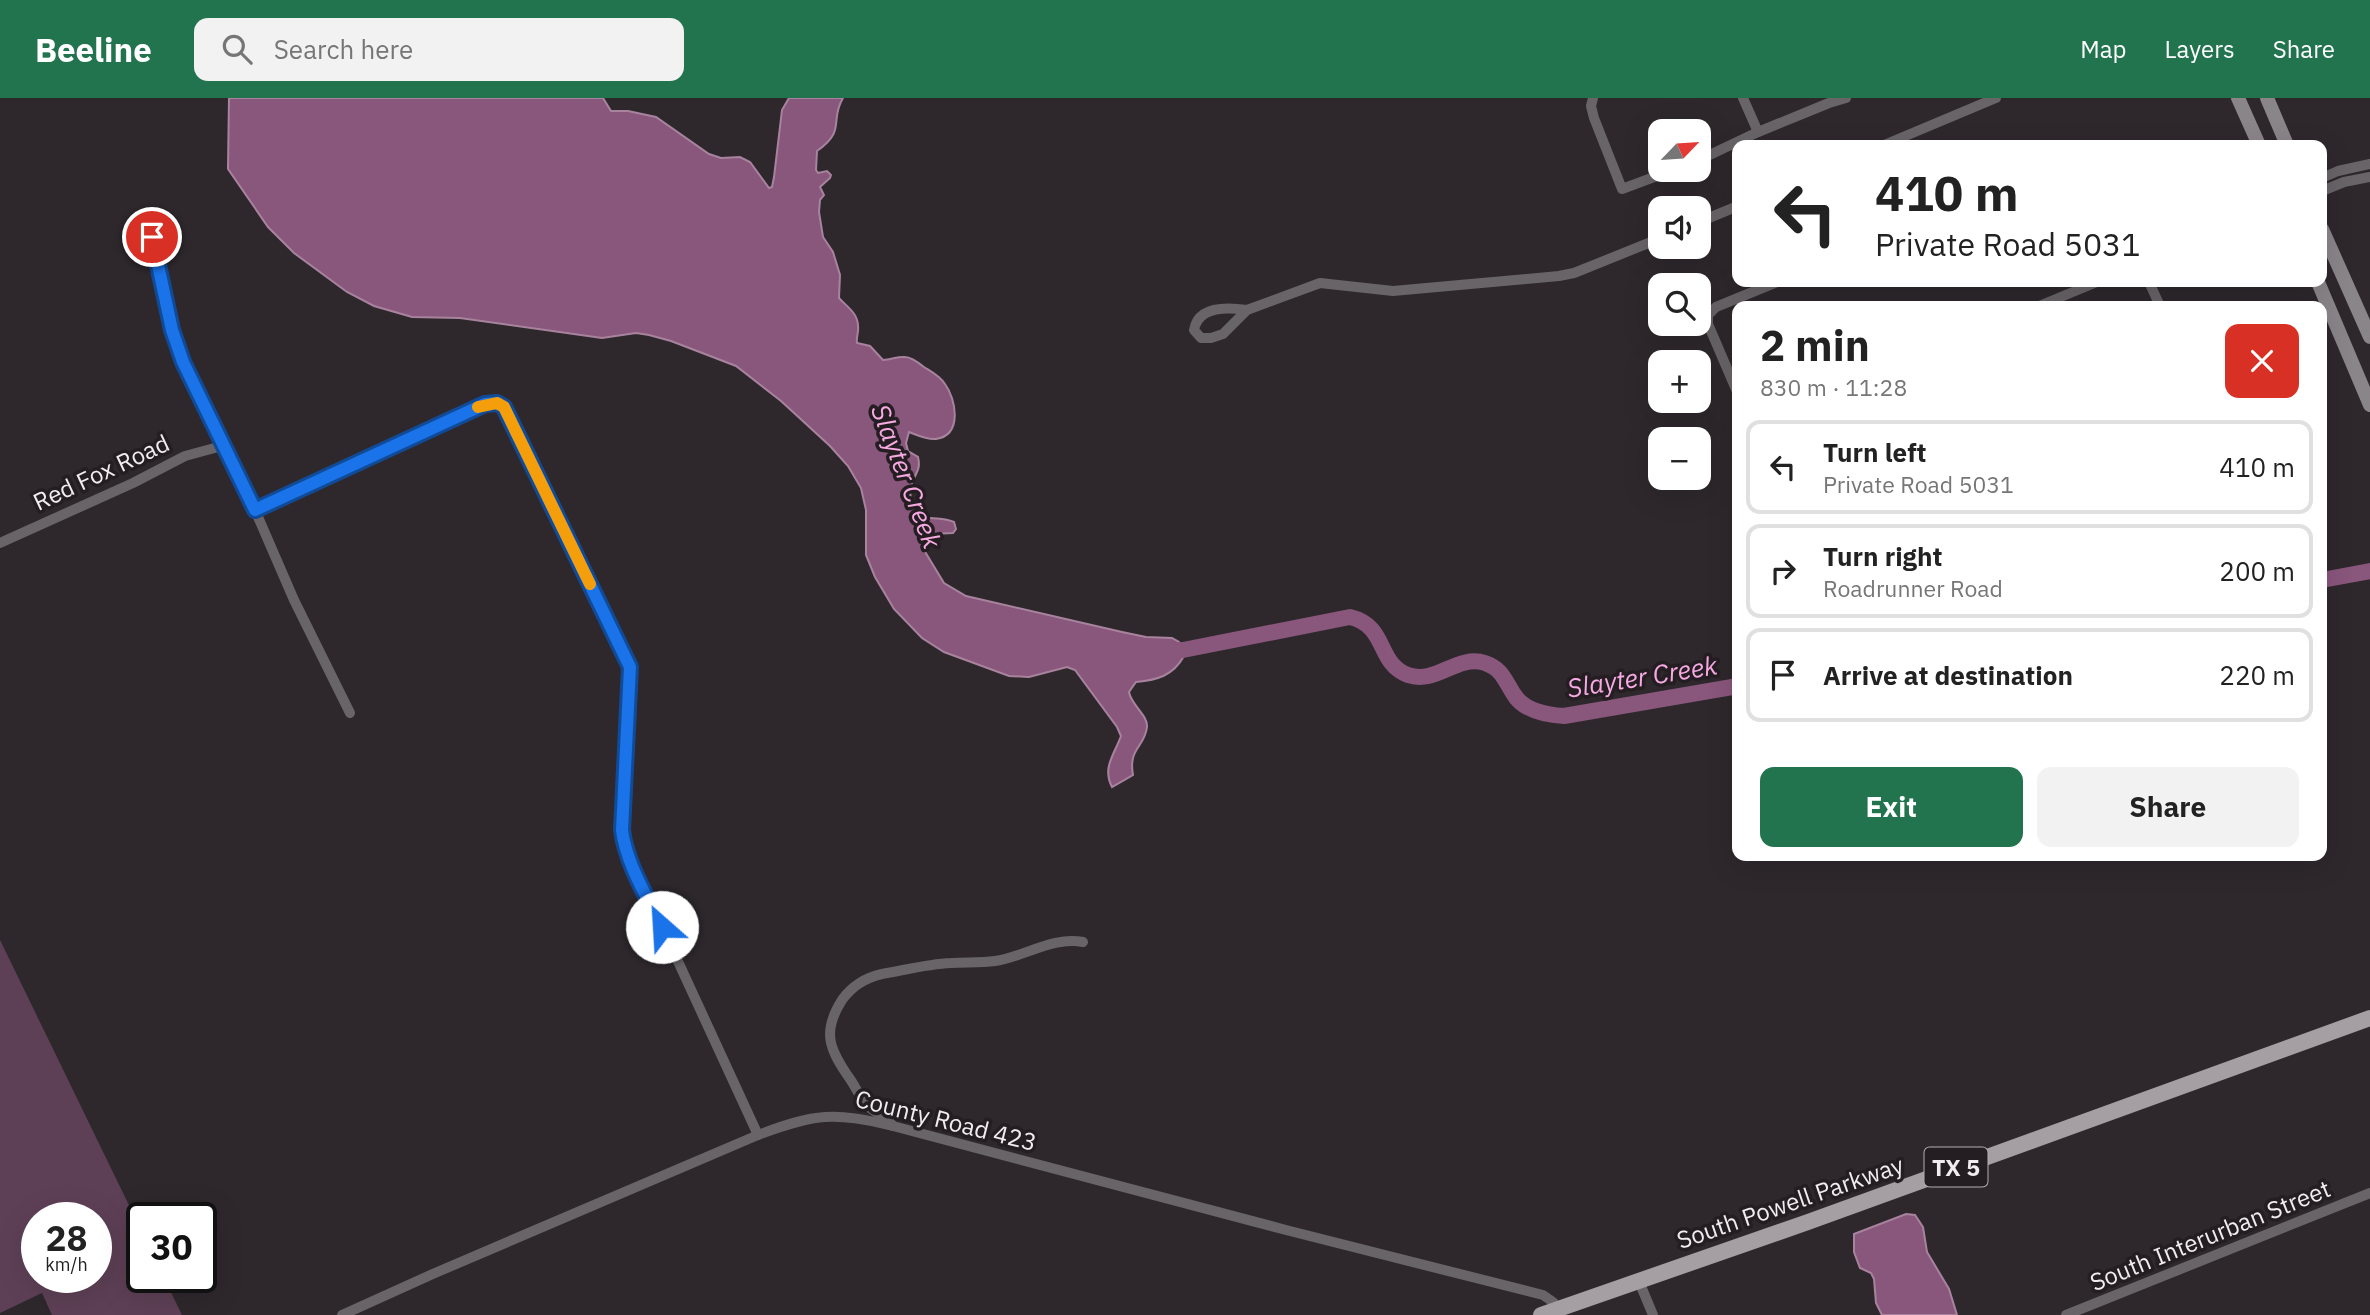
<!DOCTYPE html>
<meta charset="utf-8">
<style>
body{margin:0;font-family:"IBM Plex Sans",sans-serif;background:#f2f2f2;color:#222;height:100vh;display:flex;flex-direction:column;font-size:26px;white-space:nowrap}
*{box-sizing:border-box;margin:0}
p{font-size:23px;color:#767676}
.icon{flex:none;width:38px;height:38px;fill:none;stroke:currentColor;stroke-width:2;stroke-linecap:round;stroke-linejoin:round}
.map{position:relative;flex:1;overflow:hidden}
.side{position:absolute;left:1732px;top:203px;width:595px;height:560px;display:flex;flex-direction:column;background:#fff;border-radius:14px;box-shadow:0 7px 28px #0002}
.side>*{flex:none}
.banner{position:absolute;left:1732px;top:42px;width:595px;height:147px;border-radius:14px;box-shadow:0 7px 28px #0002;background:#fff;color:#222;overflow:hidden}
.needle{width:46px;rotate:65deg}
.buttons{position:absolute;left:1648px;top:21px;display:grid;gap:14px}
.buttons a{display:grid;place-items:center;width:63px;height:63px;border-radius:14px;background:#fff;box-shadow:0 7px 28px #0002;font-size:35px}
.speed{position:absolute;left:21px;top:1104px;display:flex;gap:14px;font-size:35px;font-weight:700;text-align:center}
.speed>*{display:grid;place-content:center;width:91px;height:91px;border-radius:50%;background:#fff;box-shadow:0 7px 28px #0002;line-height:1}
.speed small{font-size:18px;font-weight:400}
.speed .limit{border:4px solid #111;border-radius:10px;background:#fff;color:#111}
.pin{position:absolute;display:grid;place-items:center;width:60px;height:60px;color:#fff;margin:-30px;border:4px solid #fff;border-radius:50%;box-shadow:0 2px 7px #0007}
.me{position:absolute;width:77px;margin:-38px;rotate:334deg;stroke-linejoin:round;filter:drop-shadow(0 0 5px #0008)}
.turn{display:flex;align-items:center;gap:24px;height:147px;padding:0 28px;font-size:32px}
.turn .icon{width:91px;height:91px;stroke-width:2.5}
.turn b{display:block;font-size:49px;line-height:60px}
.round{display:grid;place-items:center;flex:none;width:74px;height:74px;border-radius:14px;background:#f2f2f2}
.summary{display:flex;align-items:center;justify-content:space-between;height:119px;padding:0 28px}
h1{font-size:42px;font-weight:800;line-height:52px}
.primary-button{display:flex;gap:14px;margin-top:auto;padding:14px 28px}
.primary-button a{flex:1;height:80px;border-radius:14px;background:#22744f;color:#fff;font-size:28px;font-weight:800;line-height:80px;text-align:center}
.primary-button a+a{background:#f2f2f2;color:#222}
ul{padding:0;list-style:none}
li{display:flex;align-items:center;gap:21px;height:94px;margin:0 14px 10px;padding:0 14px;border:4px solid #e0e0e0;border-radius:14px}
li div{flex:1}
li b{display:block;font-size:26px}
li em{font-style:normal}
header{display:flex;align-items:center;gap:42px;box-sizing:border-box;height:98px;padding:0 35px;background:#22744f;color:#fff}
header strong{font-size:33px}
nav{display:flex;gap:38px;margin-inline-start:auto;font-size:24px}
.search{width:490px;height:63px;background:#f2f2f2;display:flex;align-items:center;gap:18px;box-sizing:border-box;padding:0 24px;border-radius:14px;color:#767676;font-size:26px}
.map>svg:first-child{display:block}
.green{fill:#5e4056;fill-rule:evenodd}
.water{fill:#89567c;stroke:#a8839e;stroke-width:2}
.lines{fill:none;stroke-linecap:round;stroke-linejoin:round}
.river{stroke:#89567c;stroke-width:16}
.minor{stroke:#686467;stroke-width:10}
.secondary{stroke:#8a8589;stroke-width:14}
.primary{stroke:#a59fa3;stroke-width:16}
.route-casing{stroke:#114b97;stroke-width:18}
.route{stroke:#1a73e8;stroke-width:12}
.slow{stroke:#f59e0b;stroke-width:12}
.labels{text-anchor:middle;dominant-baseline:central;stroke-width:7;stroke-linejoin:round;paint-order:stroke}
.shield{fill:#241e22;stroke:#b3aeb2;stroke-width:2}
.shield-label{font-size:23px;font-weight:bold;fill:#f0ecef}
.street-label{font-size:24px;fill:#f0ecef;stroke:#241e22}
.water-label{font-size:26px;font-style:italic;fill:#f7aae2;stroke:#241e22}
</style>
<header>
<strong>Beeline</strong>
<div class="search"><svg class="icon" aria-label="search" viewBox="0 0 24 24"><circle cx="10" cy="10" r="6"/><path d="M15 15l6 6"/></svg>Search here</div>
<nav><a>Map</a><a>Layers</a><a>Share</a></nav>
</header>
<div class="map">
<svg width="2370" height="1217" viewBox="0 0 2370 1217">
<rect width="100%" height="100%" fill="#2e282c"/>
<path class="green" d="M 0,842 L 142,1134 L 142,1180 L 164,1180 L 182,1217 L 52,1217 L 42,1195 L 0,1215 ZM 96,1120 L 96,1180 L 37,1180 L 37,1120 Z"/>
<g class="water">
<path d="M 229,0 L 603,0 L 611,13 L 628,13 L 656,19 L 709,56 L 721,60 L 740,59 L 750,64 L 769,90 L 772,89 L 774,79 L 782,12 L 789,0 L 843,0 C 829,23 847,32 817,53 L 816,72 L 818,75 L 827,73 L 831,77 L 830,80 L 820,89 L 824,97 L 820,102 L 819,114 L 823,139 L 833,154 L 840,177 L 839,200 C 846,208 858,215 858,228 C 859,234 856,239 857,245 L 870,248 L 883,262 C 891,262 898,258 905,259 C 911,259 919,265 924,269 C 932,274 940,278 945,286 C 956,301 963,337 936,341 C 927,342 917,337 909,334 L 906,345 L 908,353 L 918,359 C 921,372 916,374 912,385 C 908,395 912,410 917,418 C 929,422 942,418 954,424 L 956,431 L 953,435 L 931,436 L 924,447 L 924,452 L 944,485 L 966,498 L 1122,534 L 1146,539 L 1172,540 L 1179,544 L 1184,558 C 1173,578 1157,582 1136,584 L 1129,594 C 1131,607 1148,617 1147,629 C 1145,649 1128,650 1133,677 L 1112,689 C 1102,670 1114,657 1121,638 L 1117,629 L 1075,572 L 1067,569 L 1029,579 L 1009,578 L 944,554 L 922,540 L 894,511 L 875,479 L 866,457 L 866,412 L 861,390 L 848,368 L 830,348 L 781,303 L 736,268 L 671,243 L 649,237 L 636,235 L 602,240 L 460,220 L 412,219 L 374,208 L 347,194 L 294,155 L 268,129 L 228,71 Z"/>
<polygon points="1906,1116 1915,1117 1923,1129 1927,1154 1949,1191 1957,1217 1882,1217 1876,1205 1874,1181 1871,1175 1860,1170 1854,1154 1854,1136"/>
</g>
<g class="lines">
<g class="river">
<polyline points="2322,482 2370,473"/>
<path d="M 1163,553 L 1183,552 L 1350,519 C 1388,528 1376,565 1408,577 C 1436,587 1457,556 1485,565 C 1502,571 1504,581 1513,595 C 1523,613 1546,617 1564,618 L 1738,588"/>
</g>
<g class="minor">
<polyline points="1593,0 1591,8 1594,20 1622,91 1673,72"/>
<polyline points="1743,0 1758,34"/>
<polyline points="1884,47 1996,0"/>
<polyline points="1699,62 1758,34 1829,5 1846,0"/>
<polyline points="2322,80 2338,73 2370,66"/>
<polyline points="2322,93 2344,84 2370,79"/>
<polyline points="147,117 161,184 182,264 255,412 294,502 350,615"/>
<polyline points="1699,124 1738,108"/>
<polyline points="2149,184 2160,208"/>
<polyline points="2039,208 2097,184"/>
<path d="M 1247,212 C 1227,209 1198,208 1194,232 L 1201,240 L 1211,240 L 1223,236 L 1247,212 L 1320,185 L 1393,193 L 1559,178 L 1574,175 L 1661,140"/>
<polyline points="1738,296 1708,226 1708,217 1716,209 1777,184"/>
<path d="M 255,412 L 473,311 C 483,307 495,301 504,309 L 630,569 L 622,732 L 623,744 L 758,1037"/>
<polyline points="0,445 133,385 185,358 222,348"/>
<path d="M 893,1028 C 886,1017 872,1015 864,1004 C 859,997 855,988 850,981 C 830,952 821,935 842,902 C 852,888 864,880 882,876 C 905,872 928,866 951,865 C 966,864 980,865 995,863 C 1024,859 1053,838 1083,844"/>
<polyline points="1638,1181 1653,1217"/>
<path d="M 342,1217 L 435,1175 L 758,1037 C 816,1015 834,1014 893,1028 L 1286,1132 L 1543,1197 L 1553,1204 L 1558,1211"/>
<polyline points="2066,1217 2370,1095"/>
</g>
<g class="secondary">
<polyline points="2238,0 2259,47"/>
<polyline points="2267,0 2287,47"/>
<polyline points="2322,131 2370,239"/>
<polyline points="2318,184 2370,307"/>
</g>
<polyline class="primary" points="1541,1217 1808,1124 2370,920"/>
</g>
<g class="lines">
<g class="route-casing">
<path id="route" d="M 152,139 L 172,232 L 183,264 L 255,412 L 485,306 L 497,305 L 504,309 L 630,569 L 622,732 C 626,765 647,799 662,829"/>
</g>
<use href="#route" class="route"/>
<polyline class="slow" points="478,309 497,305 504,309 590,486"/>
</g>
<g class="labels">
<rect class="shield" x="1924.5" y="1049.5" width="63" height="39" rx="5"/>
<g class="shield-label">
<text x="1956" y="1069">TX 5</text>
</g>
<g class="street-label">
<text transform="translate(101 374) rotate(-25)">Red Fox Road</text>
<text transform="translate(946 1022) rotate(14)">County Road 423</text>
<text transform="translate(1790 1104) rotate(-19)">South Powell Parkway</text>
<text transform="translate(2210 1137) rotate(-22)">South Interurban Street</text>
</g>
<g class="water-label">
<text transform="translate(907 378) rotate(69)">Slayter Creek</text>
<text transform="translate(1642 578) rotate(-9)">Slayter Creek</text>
</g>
</g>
</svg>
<div class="buttons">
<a><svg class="needle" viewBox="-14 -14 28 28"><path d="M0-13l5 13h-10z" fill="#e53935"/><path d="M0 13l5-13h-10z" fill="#767676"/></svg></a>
<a><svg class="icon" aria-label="sound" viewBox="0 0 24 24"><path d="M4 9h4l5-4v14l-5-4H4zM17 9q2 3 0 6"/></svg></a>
<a><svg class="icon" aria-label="search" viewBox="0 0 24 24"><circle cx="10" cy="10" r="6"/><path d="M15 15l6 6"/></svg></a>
<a>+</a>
<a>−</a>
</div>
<div class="speed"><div>28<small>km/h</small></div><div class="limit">30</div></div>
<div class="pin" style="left:152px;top:139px;background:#d93025"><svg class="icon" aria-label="arrive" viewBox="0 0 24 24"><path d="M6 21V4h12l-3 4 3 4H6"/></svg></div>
<svg class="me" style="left:662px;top:829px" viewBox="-20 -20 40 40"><circle r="19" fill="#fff"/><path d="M0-13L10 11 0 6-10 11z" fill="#1a73e8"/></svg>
<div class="banner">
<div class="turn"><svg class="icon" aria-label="left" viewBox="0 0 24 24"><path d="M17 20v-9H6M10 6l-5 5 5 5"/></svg><div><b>410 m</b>Private Road 5031</div></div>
</div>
<section class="side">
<div class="summary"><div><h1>2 min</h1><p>830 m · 11:28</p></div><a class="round" style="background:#d93025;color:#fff"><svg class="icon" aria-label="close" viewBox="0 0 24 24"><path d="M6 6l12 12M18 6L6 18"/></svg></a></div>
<ul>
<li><svg class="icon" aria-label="left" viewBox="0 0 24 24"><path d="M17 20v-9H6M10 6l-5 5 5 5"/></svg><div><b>Turn left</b><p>Private Road 5031</p></div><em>410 m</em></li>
<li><svg class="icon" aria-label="right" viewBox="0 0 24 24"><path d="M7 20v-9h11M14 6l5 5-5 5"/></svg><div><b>Turn right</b><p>Roadrunner Road</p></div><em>200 m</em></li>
<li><svg class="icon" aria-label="arrive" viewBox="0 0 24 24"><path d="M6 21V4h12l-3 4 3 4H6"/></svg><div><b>Arrive at destination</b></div><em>220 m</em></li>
</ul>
<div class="primary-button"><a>Exit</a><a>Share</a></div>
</section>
</div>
